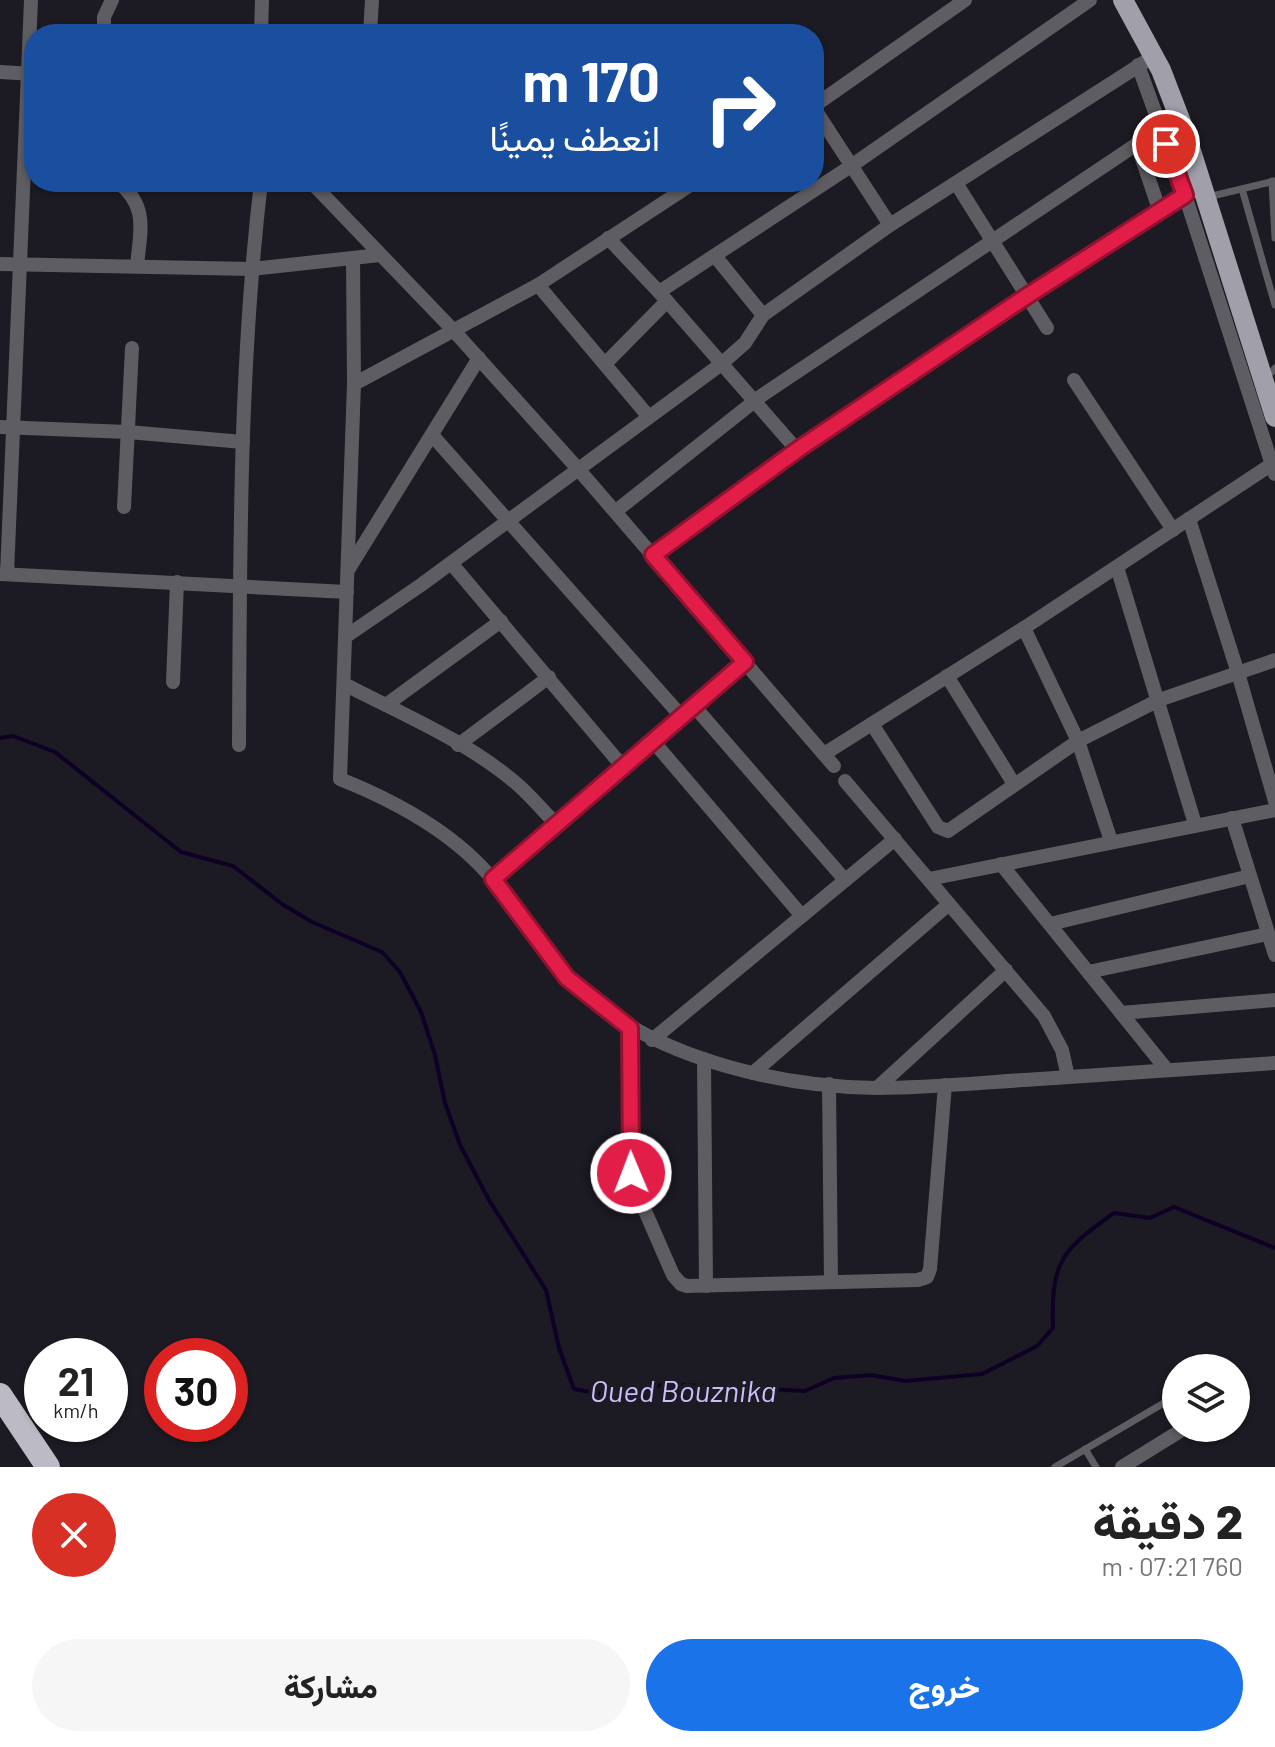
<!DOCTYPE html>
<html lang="ar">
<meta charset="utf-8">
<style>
body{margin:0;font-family:Barlow,Vazirmatn,sans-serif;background:#f6f6f6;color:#222;direction:rtl;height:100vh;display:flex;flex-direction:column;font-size:30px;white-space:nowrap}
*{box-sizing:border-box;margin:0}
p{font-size:26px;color:#767676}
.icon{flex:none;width:44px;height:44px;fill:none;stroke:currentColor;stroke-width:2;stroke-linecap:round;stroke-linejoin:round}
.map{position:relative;height:1467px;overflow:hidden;direction:ltr}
.details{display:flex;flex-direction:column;background:#fff;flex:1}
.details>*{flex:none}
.hud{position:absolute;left:24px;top:24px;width:800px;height:168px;border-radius:32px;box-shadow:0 2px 6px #0004;direction:rtl;background:#1a4fa0;color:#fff;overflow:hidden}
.controls{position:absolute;left:1162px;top:1354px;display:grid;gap:16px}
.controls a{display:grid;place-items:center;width:88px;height:88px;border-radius:50%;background:#fff;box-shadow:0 2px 6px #0004;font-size:40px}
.speed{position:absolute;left:24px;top:1338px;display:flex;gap:16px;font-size:40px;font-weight:700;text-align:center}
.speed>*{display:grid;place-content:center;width:104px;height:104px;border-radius:50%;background:#fff;box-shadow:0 2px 6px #0004;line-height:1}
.speed small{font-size:20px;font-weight:400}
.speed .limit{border:12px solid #d22;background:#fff;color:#111}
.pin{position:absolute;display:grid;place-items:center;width:68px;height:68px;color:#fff;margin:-34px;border:4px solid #fff;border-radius:50%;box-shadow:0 2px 8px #0007}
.me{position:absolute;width:88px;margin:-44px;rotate:359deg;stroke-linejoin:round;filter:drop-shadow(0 0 6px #0008)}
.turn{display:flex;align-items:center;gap:28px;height:168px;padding:0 32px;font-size:36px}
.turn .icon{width:104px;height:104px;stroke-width:2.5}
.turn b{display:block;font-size:56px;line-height:68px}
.round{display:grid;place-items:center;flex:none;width:84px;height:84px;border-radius:42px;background:#f6f6f6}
.summary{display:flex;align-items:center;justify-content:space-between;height:136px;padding:0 32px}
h1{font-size:48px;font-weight:800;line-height:60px}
.button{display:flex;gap:16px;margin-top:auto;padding:16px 32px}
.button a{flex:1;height:92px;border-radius:48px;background:#1a73e8;color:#fff;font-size:32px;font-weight:800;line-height:92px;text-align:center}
.button a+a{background:#f6f6f6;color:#222}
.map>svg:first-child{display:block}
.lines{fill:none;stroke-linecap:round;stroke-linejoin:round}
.stream{stroke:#0f0126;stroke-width:4}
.lane{stroke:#5e5d61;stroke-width:7}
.street{stroke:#5e5d61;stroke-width:14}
.primary{stroke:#a19fa9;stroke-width:20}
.highway{stroke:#bcbac5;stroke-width:24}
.route-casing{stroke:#92132f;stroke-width:20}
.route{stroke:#e11d48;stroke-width:14}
.labels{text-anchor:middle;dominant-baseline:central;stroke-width:8;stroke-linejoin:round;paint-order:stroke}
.water-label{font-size:30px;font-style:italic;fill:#cdbdfa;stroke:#1c1a22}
</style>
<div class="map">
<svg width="1275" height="1467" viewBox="0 0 1275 1467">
<rect width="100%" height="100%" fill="#1c1a22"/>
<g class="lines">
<path class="stream" d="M 0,738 L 13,736 L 55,752 L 181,852 L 233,866 L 282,904 L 312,922 L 382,952 L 400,972 L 421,1012 L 435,1055 L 445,1103 L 460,1145 L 489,1200 L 546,1290 L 559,1348 L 574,1389 L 607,1395 L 666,1384 L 805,1391 L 834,1378 L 871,1375 L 905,1381 L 982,1374 L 1037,1346 L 1053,1328 C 1051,1261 1061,1251 1114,1213 L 1150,1218 L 1174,1207 L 1275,1248"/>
<g class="lane">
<polyline points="1272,181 1275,238"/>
<polyline points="1242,189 1275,305"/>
<polyline points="1208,197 1275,181"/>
<polyline points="1272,372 1275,368"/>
<polyline points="1085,1449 1096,1467"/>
<polyline points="1055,1467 1169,1400 1176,1399"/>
</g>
<g class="street">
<polyline points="104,34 104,17 112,0"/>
<polyline points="261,34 262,0"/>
<polyline points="370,34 372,0"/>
<polyline points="1138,65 1185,195 1275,474"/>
<polyline points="0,72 34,74"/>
<polyline points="814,106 965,0"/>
<polyline points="814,108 890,225"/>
<polyline points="1137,144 1159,209"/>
<path d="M 118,182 C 149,207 140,231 137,266"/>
<polyline points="277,182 292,182"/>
<polyline points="311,182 454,331 579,470 834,766"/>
<polyline points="956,183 1047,328"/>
<polyline points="608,238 659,292 797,450"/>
<polyline points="715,256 763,315"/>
<path d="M 353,259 L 354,384 L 340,779 C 395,801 456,834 494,881 C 527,922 553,968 594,1001 C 667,1061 784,1087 877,1088 C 932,1088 986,1082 1040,1079 C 1118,1074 1197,1068 1275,1063"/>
<polyline points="0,264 251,269 380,255"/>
<polyline points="538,285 649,417"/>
<polyline points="659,292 851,166 1090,0"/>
<polyline points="605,364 667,301"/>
<polyline points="1074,380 1173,530"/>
<polyline points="354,384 538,285 695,182"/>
<polyline points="0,427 128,432 243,442"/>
<polyline points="432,435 682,717"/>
<polyline points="124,507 132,348"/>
<polyline points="616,511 761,396 1137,144 1182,123"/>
<polyline points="1189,519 1238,673 1275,801"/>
<polyline points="653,555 797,450 1159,209 1202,186"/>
<polyline points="451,563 623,767"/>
<polyline points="1117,567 1195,824"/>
<polyline points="348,570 479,358"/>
<polyline points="0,574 347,592"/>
<polyline points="7,574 31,0"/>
<polyline points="1024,628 1078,741 1111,841"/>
<polyline points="345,637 421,585 720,365 745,343 763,315 890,225 1154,56"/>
<polyline points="947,676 1014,784"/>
<polyline points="173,682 177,582"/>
<path d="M 344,684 C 402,714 467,741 517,784 C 531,796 543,811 556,824"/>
<polyline points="386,705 501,621"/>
<polyline points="694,706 845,880"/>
<polyline points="872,724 938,827 948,831 1078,741 1159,700 1275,660"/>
<polyline points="653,741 802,916"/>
<path d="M 239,745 C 240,557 239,369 261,182"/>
<polyline points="458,745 549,677"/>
<polyline points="824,754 1024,628 1275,462"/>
<polyline points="845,781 1044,1016 1062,1050 1068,1077"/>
<polyline points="1232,818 1275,955"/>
<polyline points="1001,864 1167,1070"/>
<polyline points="493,879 745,662"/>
<polyline points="929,879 1275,810"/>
<polyline points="1050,924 1250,876"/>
<polyline points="1088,972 1268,934"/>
<polyline points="1121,1013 1275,1000"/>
<polyline points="630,1028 632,1181 673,1275 681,1284 687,1286 918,1280 927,1277 930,1269 945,1085"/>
<polyline points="652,1040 895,839"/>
<polyline points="704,1059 706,1286"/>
<polyline points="753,1073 949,904"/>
<polyline points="829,1084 831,1282"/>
<polyline points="877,1088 1006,970"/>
<polyline points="1236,1402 1241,1400"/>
<polyline points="1122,1467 1185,1428"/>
</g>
<polyline class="primary" points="1123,0 1161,70 1186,135 1275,417"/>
<polyline class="highway" points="0,1395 48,1467"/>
</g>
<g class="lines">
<g class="route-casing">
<polyline id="route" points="631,1173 630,1028 567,978 493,879 745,662 653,555 800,448 1027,296 1185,195 1166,144"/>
</g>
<use href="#route" class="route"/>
</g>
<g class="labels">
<g class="water-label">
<text x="683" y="1390">Oued Bouznika</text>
</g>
</g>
</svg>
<div class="controls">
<a><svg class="icon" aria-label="layers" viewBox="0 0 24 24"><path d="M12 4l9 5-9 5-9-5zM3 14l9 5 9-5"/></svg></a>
</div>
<div class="speed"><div>21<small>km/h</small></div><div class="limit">30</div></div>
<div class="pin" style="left:1166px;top:144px;background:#d93025"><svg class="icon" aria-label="arrive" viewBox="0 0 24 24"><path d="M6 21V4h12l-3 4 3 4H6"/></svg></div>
<svg class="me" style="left:631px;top:1173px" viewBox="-20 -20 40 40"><circle r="17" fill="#e11d48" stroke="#fff" stroke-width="3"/><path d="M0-11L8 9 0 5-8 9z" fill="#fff"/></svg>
<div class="hud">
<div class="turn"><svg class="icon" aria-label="right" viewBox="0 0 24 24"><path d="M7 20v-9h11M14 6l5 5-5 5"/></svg><div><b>170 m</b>انعطف يمينًا</div></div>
</div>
</div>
<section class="details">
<div class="summary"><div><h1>2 دقيقة</h1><p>760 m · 07:21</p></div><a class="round" style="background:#d93025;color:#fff"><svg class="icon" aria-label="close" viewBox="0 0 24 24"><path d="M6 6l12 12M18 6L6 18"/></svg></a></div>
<div class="button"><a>خروج</a><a>مشاركة</a></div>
</section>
